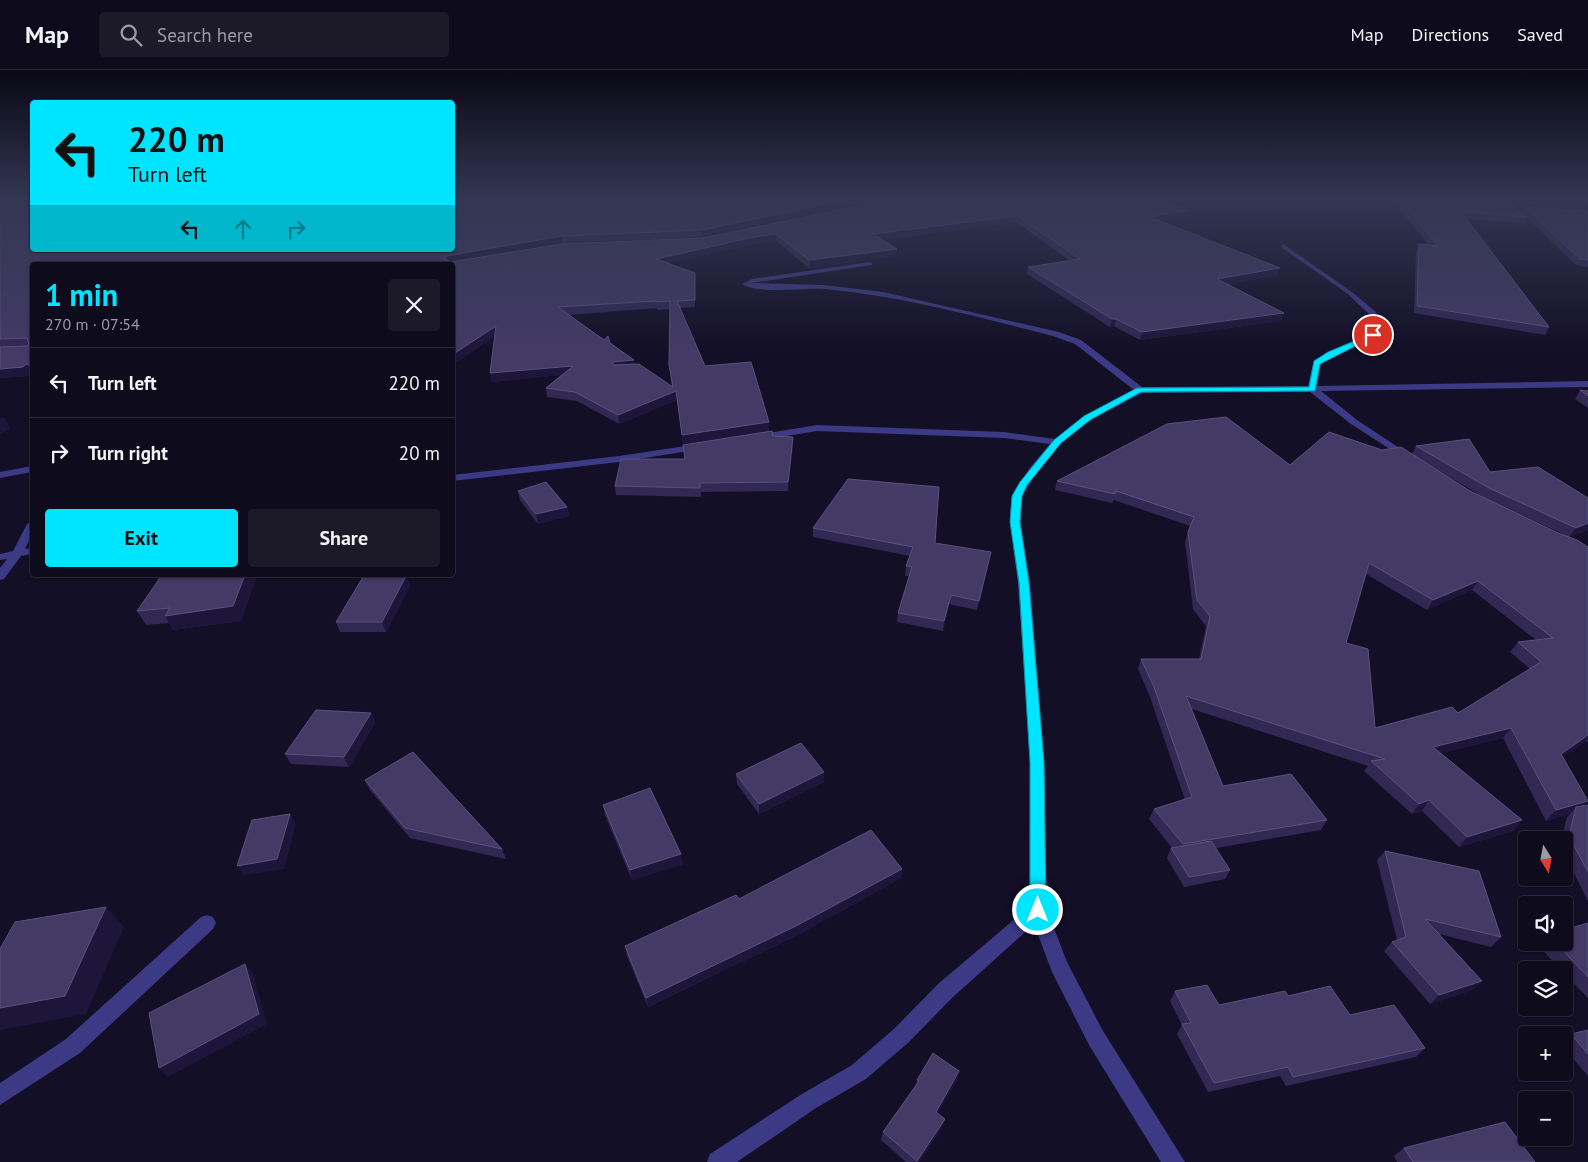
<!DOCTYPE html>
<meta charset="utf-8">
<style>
body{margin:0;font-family:"PT Sans",sans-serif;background:#1c1929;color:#f1f3f6;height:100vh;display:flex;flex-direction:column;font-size:19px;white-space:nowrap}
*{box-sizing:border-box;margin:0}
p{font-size:16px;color:#9b9ba3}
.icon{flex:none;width:28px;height:28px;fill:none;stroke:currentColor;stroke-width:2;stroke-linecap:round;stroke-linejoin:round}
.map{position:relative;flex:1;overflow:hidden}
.side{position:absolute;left:30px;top:192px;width:425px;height:315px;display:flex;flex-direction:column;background:#0e0b1c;border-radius:5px;box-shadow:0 1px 4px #0004,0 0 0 1px #2e2b3b}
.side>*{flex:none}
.top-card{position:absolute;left:30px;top:30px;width:425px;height:152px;border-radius:5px;box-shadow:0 1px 4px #0004,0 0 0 1px #2e2b3b;background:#00e5ff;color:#111;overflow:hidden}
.needle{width:32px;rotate:169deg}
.fabs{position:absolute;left:1518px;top:761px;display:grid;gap:10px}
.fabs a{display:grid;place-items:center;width:55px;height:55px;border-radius:5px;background:#0e0b1c;box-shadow:0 1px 4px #0004,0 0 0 1px #2e2b3b;font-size:25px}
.pin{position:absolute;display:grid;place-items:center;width:42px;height:42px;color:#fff;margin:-21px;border:2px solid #fff;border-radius:50%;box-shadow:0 1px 5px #0007}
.me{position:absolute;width:55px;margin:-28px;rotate:0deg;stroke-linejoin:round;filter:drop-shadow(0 0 4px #0008)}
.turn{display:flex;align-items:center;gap:18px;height:105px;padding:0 15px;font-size:22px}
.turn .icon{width:65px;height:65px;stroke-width:2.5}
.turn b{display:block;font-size:35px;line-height:42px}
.lanes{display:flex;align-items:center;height:48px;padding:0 15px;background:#0003;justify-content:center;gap:25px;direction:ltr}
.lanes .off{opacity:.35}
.round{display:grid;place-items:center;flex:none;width:52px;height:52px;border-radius:5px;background:#1c1929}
.head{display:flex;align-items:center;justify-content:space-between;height:85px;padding:0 15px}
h1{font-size:30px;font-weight:600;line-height:38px;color:#00e5ff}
.action{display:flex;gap:10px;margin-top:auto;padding:10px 15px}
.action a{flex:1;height:58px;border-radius:5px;background:#00e5ff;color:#111;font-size:20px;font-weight:600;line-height:58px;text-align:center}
.action a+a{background:#1c1929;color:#f1f3f6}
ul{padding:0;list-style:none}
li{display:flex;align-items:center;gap:15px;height:70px;padding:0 15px;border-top:1px solid #2e2b3b}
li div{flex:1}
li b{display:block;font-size:19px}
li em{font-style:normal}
header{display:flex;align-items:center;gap:30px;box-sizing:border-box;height:70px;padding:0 25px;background:#0e0b1c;border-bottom:1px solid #2e2b3b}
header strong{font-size:24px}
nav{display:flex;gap:28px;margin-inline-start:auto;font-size:18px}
.search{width:350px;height:45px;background:#1c1929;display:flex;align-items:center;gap:12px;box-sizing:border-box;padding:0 18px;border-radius:5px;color:#9b9ba3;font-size:19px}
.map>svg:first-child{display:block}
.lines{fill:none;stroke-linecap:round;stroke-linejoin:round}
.minor{fill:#3d3a85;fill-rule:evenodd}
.wall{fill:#312854;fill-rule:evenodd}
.shaded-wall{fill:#1d163a}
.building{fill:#433a66;stroke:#5a527e;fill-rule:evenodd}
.route{fill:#00e5ff;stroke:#0095a6}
</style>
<header>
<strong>Map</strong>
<div class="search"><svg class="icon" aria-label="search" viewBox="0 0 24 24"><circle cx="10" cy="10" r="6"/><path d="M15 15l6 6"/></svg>Search here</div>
<nav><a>Map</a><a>Directions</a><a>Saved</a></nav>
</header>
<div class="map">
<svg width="1588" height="1092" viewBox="0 0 1588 1092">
<rect width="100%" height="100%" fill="#130f26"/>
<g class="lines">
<g class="minor">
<path d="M 1283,174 L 1352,222 L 1376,242 L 1381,256 L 1376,267 L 1321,293 L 1317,316 L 1588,311 L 1588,317 L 1321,321 L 1357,350 L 1410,385 L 1410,389 L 1407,390 L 1351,354 L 1310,322 L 1142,323 L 1090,350 L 1060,374 L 1037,402 L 1022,426 L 1020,452 L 1030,513 L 1044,692 L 1047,840 L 1067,892 L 1103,961 L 1185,1092 L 1161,1092 L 1089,975 L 1052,902 L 1034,854 L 952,928 L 909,972 L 866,1009 L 816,1038 L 737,1092 L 707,1092 L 710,1084 L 802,1024 L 852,995 L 895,958 L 938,914 L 1029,837 L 1030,692 L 1018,513 L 1010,452 L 1012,426 L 1029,399 L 1050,374 L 1004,368 L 817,361 L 756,371 L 751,368 L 756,365 L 817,355 L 1004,362 L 1055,369 L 1084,346 L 1134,320 L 1075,274 L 1053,266 C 978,247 902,226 825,219 C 803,217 759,225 742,214 L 752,209 L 870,192 L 872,193 L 872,195 L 752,213 L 823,215 L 883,222 L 1059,262 L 1081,270 L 1142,317 L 1308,316 L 1314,290 L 1370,264 L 1373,256 L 1370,245 L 1348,224 L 1281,177 Z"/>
<polygon points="699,374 704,377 702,379 619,392 452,411 452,405 619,386"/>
<polygon points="32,396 32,402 0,408 0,402"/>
<polygon points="32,451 32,464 25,479 32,478 32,484 21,486 4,509 0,510 0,498 7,489 0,490 0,484 13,481 27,454"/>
<polygon points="207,845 213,847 216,853 213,859 80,983 0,1035 0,1013 66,969 201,847"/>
</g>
</g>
<g class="wall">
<path d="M 0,128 L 882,128 L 703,167 L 563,173 L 512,182 L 703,168 L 863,135 L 1189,140 L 1187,146 L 1161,151 L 1277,205 L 1227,214 L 1281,251 L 1140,270 L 1114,256 L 1110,257 L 1027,204 L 1028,197 L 1070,191 L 1016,152 L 882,170 L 897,179 L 896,186 L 809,198 L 776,171 L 754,174 L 668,193 L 695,203 L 695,237 L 680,238 L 705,296 L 769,352 L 769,361 L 683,374 L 677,330 L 619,354 L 577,331 L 547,327 L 546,318 L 561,305 L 492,312 L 490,303 L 495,266 L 452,295 L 452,195 L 32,195 L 32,302 L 31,302 L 28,306 L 0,308 ZM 657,238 L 657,240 L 670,239 L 669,295 L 672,317 L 635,294 L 610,273 L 568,245 Z"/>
<polygon points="1391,128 1503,128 1521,143 1524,137 1588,141 1588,197 1576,195 1526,147 1524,153 1467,149 1549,257 1545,265 1414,243 1416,181 1419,174 1429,175"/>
<polygon points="1580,320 1588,321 1588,338 1575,329"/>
<polygon points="773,366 793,367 793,375 788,421 701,422 701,427 616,425 615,416 684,389"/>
<path d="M 1416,376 L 1490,402 L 1588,460 L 1569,467 L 1588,477 L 1588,672 L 1586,671 L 1562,687 L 1584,735 L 1588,735 L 1588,831 L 1564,784 L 1564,770 L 1561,770 L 1567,747 L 1570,744 L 1546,751 L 1503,668 L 1441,683 L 1522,750 L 1513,761 L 1459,777 L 1422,741 L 1412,744 L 1364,701 L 1368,696 L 1192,639 L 1223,716 L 1327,750 L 1321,760 L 1216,778 L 1230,800 L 1225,809 L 1184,817 L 1167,788 L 1171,778 L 1172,778 L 1149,749 L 1154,739 L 1185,730 L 1150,627 L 1138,599 L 1141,589 L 1199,589 L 1206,556 L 1193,539 L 1185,472 L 1190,456 L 1114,430 L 1112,433 L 1055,420 L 1057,411 L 1290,395 L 1382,380 L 1412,384 ZM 1413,385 L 1483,427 L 1567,466 L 1558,463 L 1470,421 ZM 1366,504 L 1427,540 L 1472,520 L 1536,570 L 1518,572 L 1510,582 L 1530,599 L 1458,643 L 1375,658 L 1346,573 Z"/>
<polygon points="518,421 567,437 569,446 538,454 520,430"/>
<polygon points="813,458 989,491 977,540 949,534 943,561 897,552 898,543 909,506 905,506 906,496 910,486 813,467"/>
<polygon points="162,505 257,505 241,551 173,560 169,553 146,555 137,541"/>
<polygon points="406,506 410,516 386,562 340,562 336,552"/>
<polygon points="371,643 375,653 349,697 291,694 285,684"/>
<polygon points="824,702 824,712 759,744 737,714 736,704"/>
<polygon points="365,710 502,779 506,789 410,768 370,720"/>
<polygon points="603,735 683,794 632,810 605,745"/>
<polygon points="1385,781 1501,867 1491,877 1439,864 1472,920 1430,934 1384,881 1392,872 1397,870 1377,790"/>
<polygon points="902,799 901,808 796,866 648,937 627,886 625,876 739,829"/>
<polygon points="1588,853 1588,928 1564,903 1564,900 1561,900 1537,874 1538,872 1564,872"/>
<polygon points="1175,921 1219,935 1288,926 1350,945 1425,978 1416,987 1286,1016 1280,1006 1208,1022 1177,964 1182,955 1170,931"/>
<polygon points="1588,960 1588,1006 1564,978 1564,970 1571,964"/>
<polygon points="917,1010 957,1010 937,1043 942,1058 919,1092 906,1092 881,1070 883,1062 916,1016"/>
<polygon points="1404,1078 1535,1092 1397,1092 1394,1086"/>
</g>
<g class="shaded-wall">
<polygon points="854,128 882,128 703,167 702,160"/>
<polygon points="1189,140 1187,146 1148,153 1150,147"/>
<polygon points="1017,146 1016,152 873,171 873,164"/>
<polygon points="776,164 776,171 754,174 657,196 656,189 754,167"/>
<polygon points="562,166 563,173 448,193 445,189 446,186"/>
<polygon points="897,179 896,186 809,198 809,190"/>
<polygon points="1280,198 1277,205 1215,216 1217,209"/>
<polygon points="1284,243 1281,251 1140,270 1142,262"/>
<polygon points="1112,249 1116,249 1114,256 1110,257"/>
<polygon points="496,256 498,264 452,295 452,285"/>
<polygon points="634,290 635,299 614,301 613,292"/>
<polygon points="26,294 31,302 28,306 0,308 0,299"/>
<polygon points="573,296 574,304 492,312 490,303"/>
<polygon points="676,321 677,330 619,354 618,345"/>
<polygon points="4,347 11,359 0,364 0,349"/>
<polygon points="769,352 769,361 683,374 682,365"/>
<polygon points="793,367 793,375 788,421 788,412"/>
<polygon points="567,437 569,446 538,454 536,444"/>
<polygon points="1588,453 1588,460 1569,467 1576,458"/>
<polygon points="245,505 257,505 241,551 173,560 165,546"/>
<polygon points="406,506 410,516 386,562 382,552"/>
<polygon points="1478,511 1472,520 1427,540 1433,530"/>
<polygon points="951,525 943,561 944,551"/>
<polygon points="371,643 375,653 349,697 344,687"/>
<polygon points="1511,658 1503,668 1426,687 1433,677"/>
<polygon points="1588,665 1588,669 1586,671 1552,694 1561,684"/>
<polygon points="824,702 824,712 759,744 759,734"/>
<polygon points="1429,730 1422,741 1412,744 1419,734"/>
<polygon points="1588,731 1578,741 1576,737 1570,744 1546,751 1556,740"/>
<polygon points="290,744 296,754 284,799 244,805 237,796"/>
<polygon points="1522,750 1513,761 1459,777 1467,767"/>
<polygon points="681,784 683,794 632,810 630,800"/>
<polygon points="902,799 901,808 796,866 648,937 646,928"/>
<polygon points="106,837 124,857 86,944 0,960 0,938"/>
<polygon points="245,894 253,903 267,954 168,1007 159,998"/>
<polygon points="1482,911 1472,920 1430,934 1439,925"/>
<polygon points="959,1001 957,1010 933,1050 936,1042"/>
<polygon points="945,1049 942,1058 919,1092 916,1092"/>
</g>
<g class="building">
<path d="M 0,128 L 32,128 L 32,180 L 452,180 L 452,128 L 854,128 L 702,160 L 562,166 L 446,186 L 445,189 L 451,192 L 562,174 L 703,168 L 863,135 L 885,128 L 1155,128 L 1189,140 L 1150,147 L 1280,198 L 1217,209 L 1284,243 L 1142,262 L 1116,249 L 1112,249 L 1028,197 L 1080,189 L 1017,146 L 873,164 L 897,179 L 809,190 L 776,164 L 754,167 L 656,189 L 695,203 L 695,230 L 677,231 L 705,296 L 751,292 L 769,352 L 682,365 L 676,321 L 618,345 L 575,322 L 546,318 L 573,296 L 490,303 L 496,256 L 452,285 L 452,195 L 32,195 L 32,294 L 26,294 L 23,297 L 0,299 L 0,277 L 27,276 L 29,274 L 27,268 L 0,269 ZM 656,231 L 656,232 L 670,231 L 669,295 L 673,317 L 639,294 L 613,295 L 613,292 L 634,290 L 610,273 L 608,266 L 604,270 L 558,237 Z"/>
<polygon points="1398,128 1503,128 1527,147 1461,142 1549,257 1417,236 1419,174 1438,176"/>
<polygon points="1524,137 1588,141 1588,190 1580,189"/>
<polygon points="1580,320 1588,321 1588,326"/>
<path d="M 1226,347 L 1290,395 L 1329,362 L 1382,380 L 1401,377 L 1470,421 L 1558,463 L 1577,470 L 1588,477 L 1588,665 L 1561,684 L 1588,731 L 1556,740 L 1511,658 L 1433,677 L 1522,750 L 1467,767 L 1429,730 L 1419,734 L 1371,691 L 1385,689 L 1186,626 L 1223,716 L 1291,704 L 1327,750 L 1183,774 L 1154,739 L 1192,727 L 1154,617 L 1141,589 L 1201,589 L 1210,546 L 1197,530 L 1188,462 L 1194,447 L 1116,421 L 1115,424 L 1057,411 L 1167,354 ZM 1369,493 L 1433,530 L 1478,511 L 1553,568 L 1518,572 L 1541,592 L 1458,643 L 1452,637 L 1375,658 L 1368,579 L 1346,573 Z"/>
<polygon points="772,361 773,366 793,367 788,412 700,413 700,418 615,416 621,389 685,389 683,375"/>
<polygon points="1469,369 1490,402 1538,397 1588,428 1588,453 1576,458 1489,418 1416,376"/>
<polygon points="848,409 939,417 935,473 991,482 979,531 951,525 944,551 898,543 912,497 906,496 913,477 813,458"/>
<polygon points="546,412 567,437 536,444 518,421"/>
<polygon points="162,505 245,505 233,536 165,546 170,538 137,541"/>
<polygon points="406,506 382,552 336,552 363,507"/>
<polygon points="316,640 371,643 344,687 285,684"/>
<polygon points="801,673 824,702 759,734 736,704"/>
<polygon points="413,682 502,779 405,758 365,710"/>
<polygon points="650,718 681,784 630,800 603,735"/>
<polygon points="1588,735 1588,802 1569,766 1576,737"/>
<polygon points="290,744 277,789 237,796 252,750"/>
<polygon points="871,760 902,799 796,856 646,928 625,876 736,825 739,829"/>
<polygon points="1211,771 1230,800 1189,807 1171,778"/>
<polygon points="1385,781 1479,801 1501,867 1425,849 1482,911 1439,925 1392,872 1406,867"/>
<polygon points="106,837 65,926 0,938 0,879 15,852"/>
<polygon points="1588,853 1588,907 1555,872 1564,872 1564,860"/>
<polygon points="245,894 259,944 159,998 149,943"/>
<polygon points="1207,915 1219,935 1285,921 1288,926 1330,916 1350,945 1394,935 1425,978 1293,1007 1288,997 1214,1013 1182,954 1191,953 1175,921"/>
<polygon points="1588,960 1588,984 1571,964"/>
<polygon points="933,983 959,1001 936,1042 945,1049 917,1091 883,1062 919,1011 917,1010"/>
<polygon points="1505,1052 1535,1092 1413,1092 1404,1078"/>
</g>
<linearGradient id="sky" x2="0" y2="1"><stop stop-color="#0a0815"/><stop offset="0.46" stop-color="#333752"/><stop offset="1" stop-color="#333752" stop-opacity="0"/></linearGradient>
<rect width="1588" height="281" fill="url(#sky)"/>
<polygon class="route" points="1371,264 1377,265 1320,294 1315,321 1141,322 1090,350 1061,373 1027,415 1022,426 1020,452 1029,513 1044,692 1046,840 1044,845 1038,847 1033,845 1030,840 1030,692 1019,513 1010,452 1012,426 1020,412 1054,370 1084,346 1137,318 1309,317 1314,291 1328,282"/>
</svg>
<div class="fabs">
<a><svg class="needle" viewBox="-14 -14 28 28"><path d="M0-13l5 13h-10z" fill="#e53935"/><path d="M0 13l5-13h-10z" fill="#9b9ba3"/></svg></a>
<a><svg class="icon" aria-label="sound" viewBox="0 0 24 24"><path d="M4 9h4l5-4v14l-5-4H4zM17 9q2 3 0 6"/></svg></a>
<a><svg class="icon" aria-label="layers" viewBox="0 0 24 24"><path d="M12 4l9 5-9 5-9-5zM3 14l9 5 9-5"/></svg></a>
<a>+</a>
<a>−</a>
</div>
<div class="pin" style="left:1373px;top:265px;background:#d93025"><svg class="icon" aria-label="arrive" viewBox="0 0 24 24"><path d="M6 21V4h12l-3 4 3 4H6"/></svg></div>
<svg class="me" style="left:1038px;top:840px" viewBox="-20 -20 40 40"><circle r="17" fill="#00e5ff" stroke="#fff" stroke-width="3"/><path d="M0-11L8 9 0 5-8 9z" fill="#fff"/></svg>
<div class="top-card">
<div class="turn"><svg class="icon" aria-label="left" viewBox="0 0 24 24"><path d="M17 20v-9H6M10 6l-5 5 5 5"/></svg><div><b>220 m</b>Turn left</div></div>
<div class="lanes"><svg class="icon" aria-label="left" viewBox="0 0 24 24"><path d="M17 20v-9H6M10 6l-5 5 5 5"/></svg><svg class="icon off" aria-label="ahead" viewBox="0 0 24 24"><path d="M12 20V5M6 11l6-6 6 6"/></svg><svg class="icon off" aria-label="right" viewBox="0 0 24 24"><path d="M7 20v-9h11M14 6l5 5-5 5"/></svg></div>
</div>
<section class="side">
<div class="head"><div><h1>1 min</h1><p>270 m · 07:54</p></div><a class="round"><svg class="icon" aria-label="close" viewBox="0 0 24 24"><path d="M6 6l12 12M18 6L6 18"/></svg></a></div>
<ul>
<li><svg class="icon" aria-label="left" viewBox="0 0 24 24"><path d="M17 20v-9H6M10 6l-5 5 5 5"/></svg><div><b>Turn left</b></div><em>220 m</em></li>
<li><svg class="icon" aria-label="right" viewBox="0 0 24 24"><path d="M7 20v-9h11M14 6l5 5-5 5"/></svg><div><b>Turn right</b></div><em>20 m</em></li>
</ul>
<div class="action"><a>Exit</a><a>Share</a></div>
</section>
</div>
